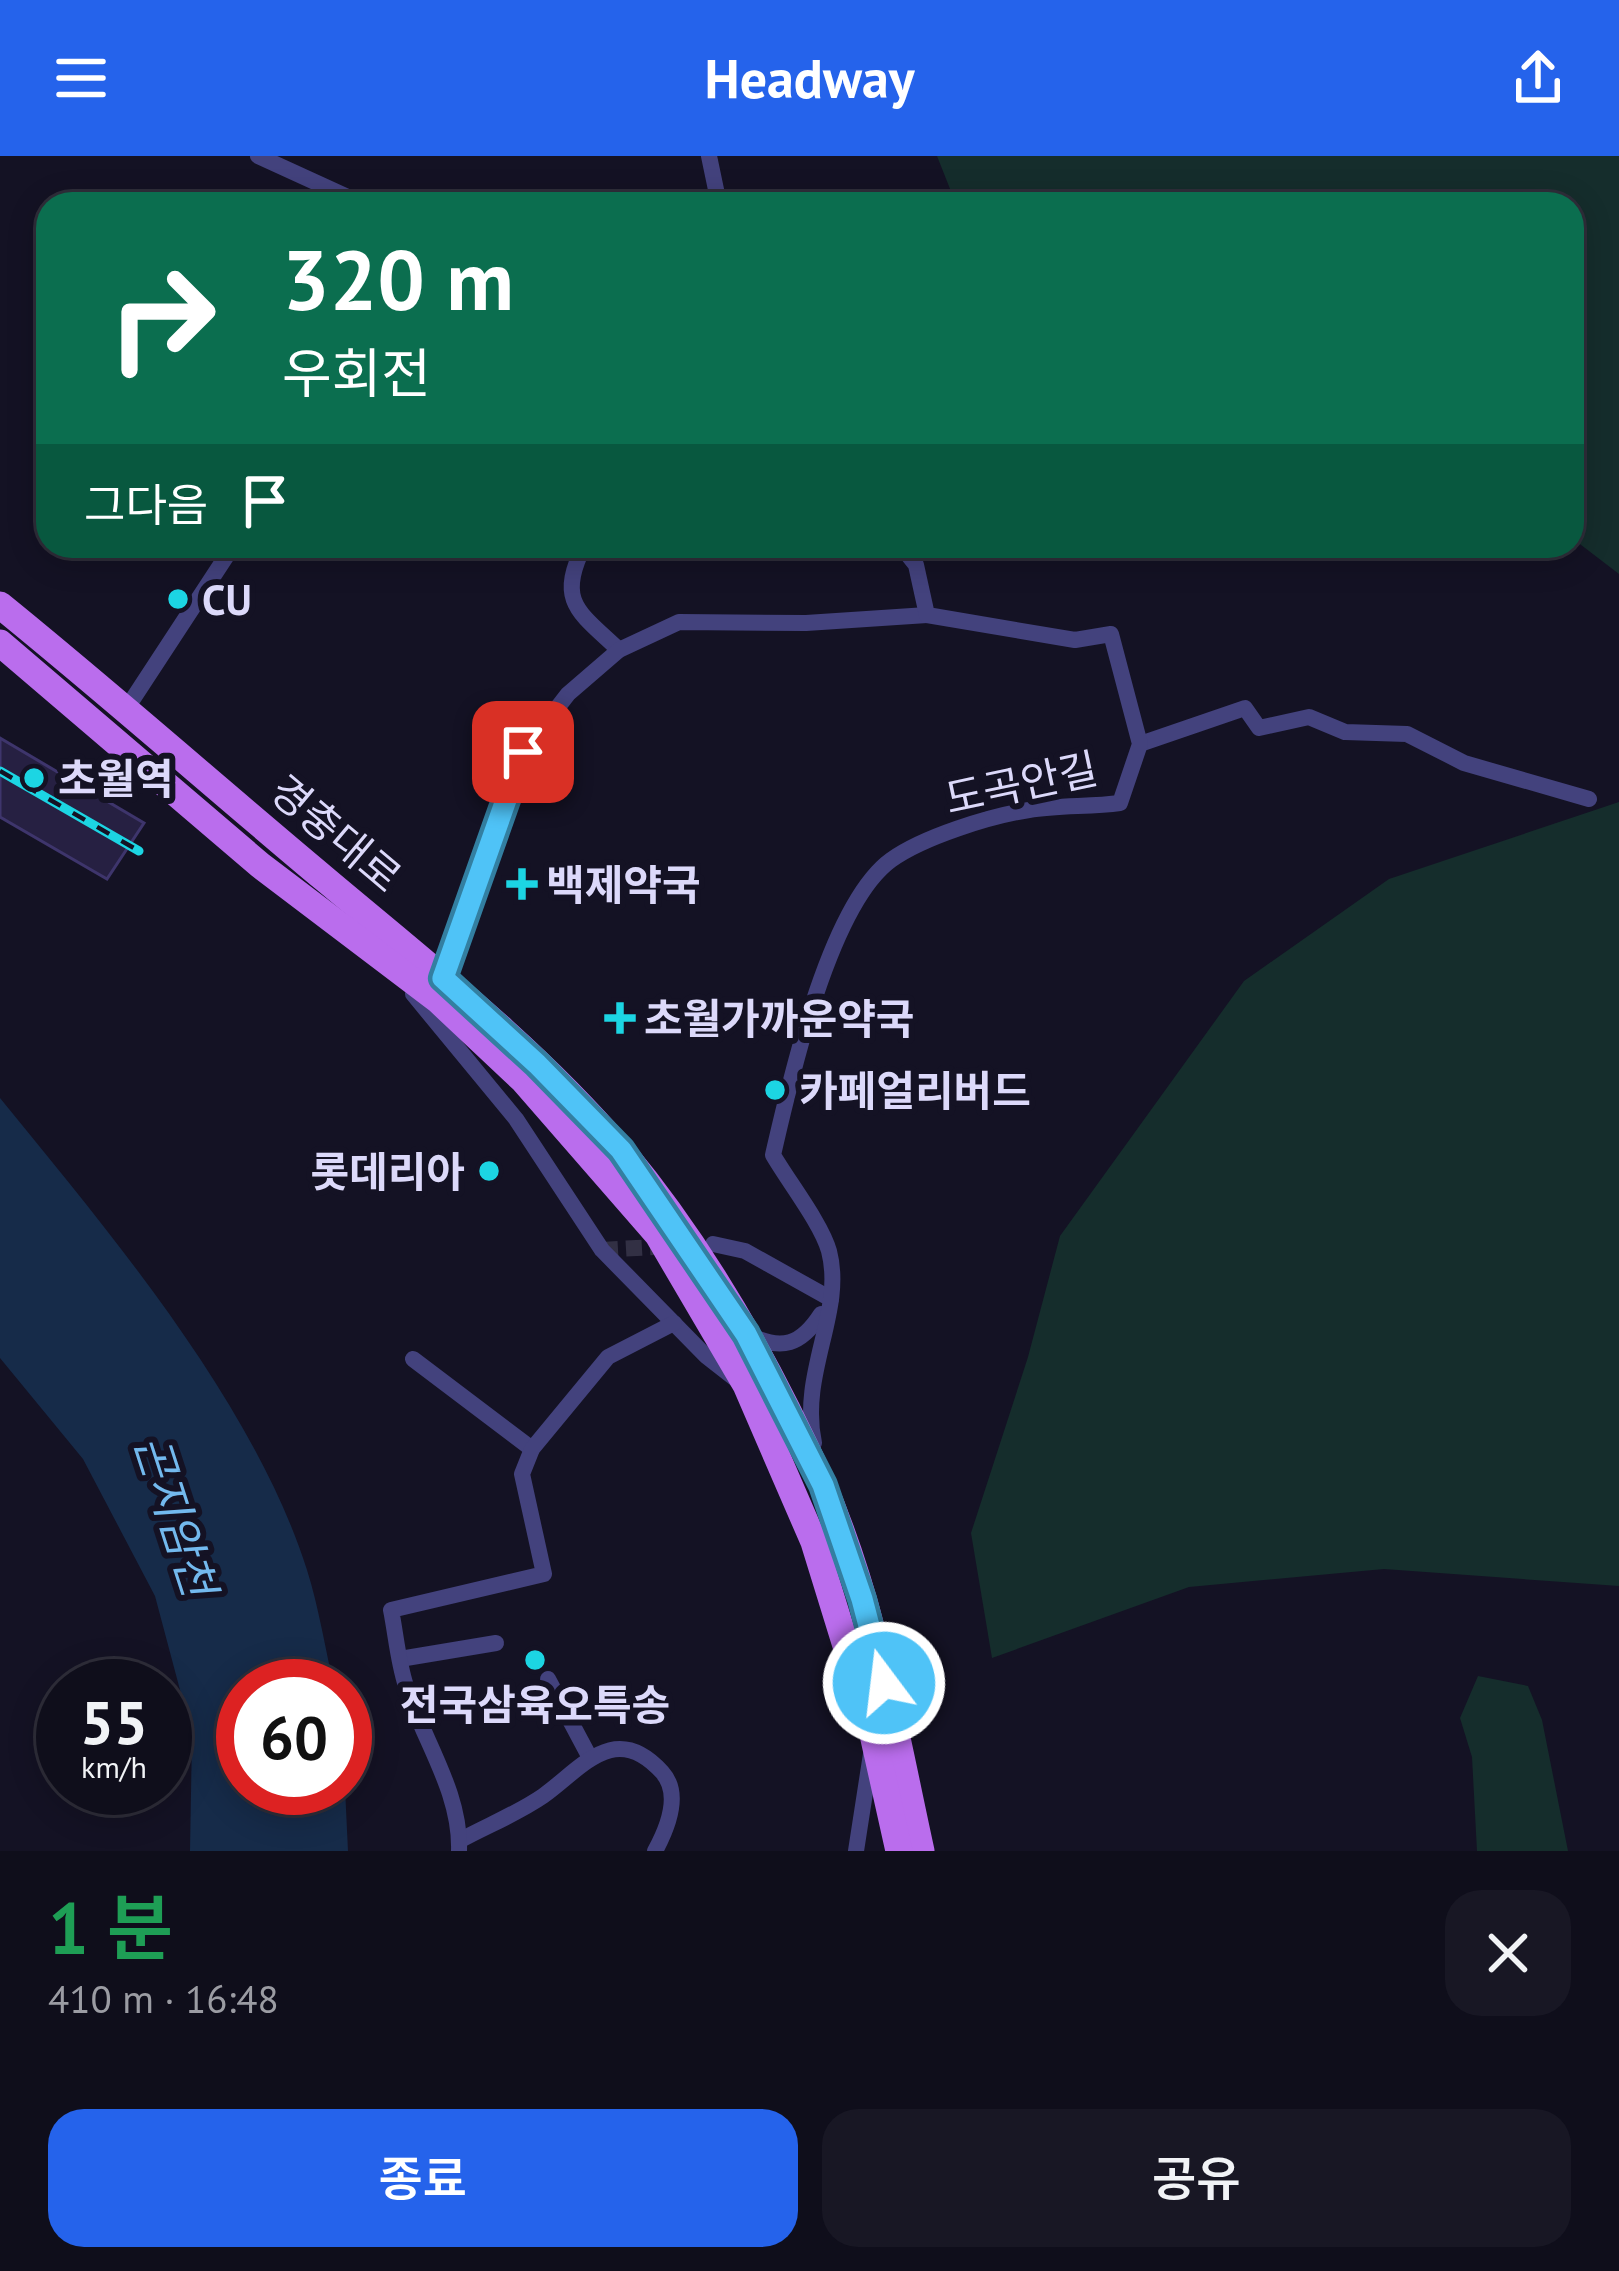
<!DOCTYPE html>
<html lang="ko">
<meta charset="utf-8">
<style>
body{margin:0;font-family:"PT Sans","Noto Sans KR",sans-serif;background:#181724;color:#f1f3f6;height:100vh;display:flex;flex-direction:column;font-size:45px;white-space:nowrap}
*{box-sizing:border-box;margin:0}
p{font-size:39px;color:#9b9ca3}
.icon{flex:none;width:66px;height:66px;fill:none;stroke:currentColor;stroke-width:2;stroke-linecap:round;stroke-linejoin:round}
.map{position:relative;height:1695px;overflow:hidden}
.side{display:flex;flex-direction:column;background:#0f0e1b;flex:1}
.side>*{flex:none}
.banner{position:absolute;left:36px;top:36px;width:1548px;height:366px;border-radius:36px;box-shadow:0 6px 30px #0003,0 0 0 3px #2f2e3a;background:#0b6e4f;color:#fff;overflow:hidden}
.speed{position:absolute;left:36px;top:1503px;display:flex;gap:24px;font-size:60px;font-weight:700;text-align:center}
.speed>*{display:grid;place-content:center;width:156px;height:156px;border-radius:50%;background:#0f0e1b;box-shadow:0 6px 30px #0003,0 0 0 3px #2f2e3a;line-height:1}
.speed small{font-size:30px;font-weight:400}
.speed .limit{border:18px solid #d22;background:#fff;color:#111}
.pin{position:absolute;display:grid;place-items:center;width:102px;height:102px;color:#fff;margin:-51px;border-radius:24px;box-shadow:0 6px 18px #0006}
.me{position:absolute;width:132px;margin:-66px;rotate:345deg;stroke-linejoin:round;filter:drop-shadow(0 0 9px #0008)}
.turn{display:flex;align-items:center;gap:42px;height:252px;padding:0 48px;font-size:54px}
.turn .icon{width:156px;height:156px;stroke-width:2.5}
.turn b{display:block;font-size:84px;line-height:102px}
.then{display:flex;align-items:center;height:114px;padding:0 48px;background:#0003;gap:24px;font-size:45px}
.round{display:grid;place-items:center;flex:none;width:126px;height:126px;border-radius:36px;background:#181724}
.overview{display:flex;align-items:center;justify-content:space-between;height:204px;padding:0 48px}
h1{font-size:72px;font-weight:600;line-height:90px;color:#1e9e55}
.cta{display:flex;gap:24px;margin-top:auto;padding:24px 48px}
.cta a{flex:1;height:138px;border-radius:36px;background:#2563eb;color:#fff;font-size:48px;font-weight:600;line-height:138px;text-align:center}
.cta a+a{background:#181724;color:#f1f3f6}
header{display:flex;justify-content:space-between;align-items:center;height:156px;padding:0 48px;background:#2563eb;color:#fff;font-size:54px;font-weight:600}
.map>svg:first-child{display:block}
.green{fill:#152d2c}
.water{fill:#162b49}
.building{fill:#262042;stroke:#3e356c;stroke-width:3}
.lines{fill:none;stroke-linecap:round;stroke-linejoin:round}
.street-tunnel{stroke:#323044;stroke-width:16;stroke-dasharray:16 8;stroke-linecap:butt}
.street{stroke:#43427d;stroke-width:16}
.primary{stroke:#ba6ded;stroke-width:27}
.rail-casing{stroke:#1cd5e3;stroke-width:9}
.rail{stroke:#141224;stroke-width:4.5;stroke-dasharray:14;stroke-linecap:butt}
.route-casing{stroke:#337fa1;stroke-width:30}
.route{stroke:#4fc3f7;stroke-width:21}
.poi-dot{fill:#1cd5e3;stroke:#141224;stroke-width:4.5}
.labels{text-anchor:middle;dominant-baseline:central;stroke-width:12;stroke-linejoin:round;paint-order:stroke}
.poi-label{font-size:42px;font-weight:bold;fill:#dcd9fa;stroke:#141224;text-anchor:start}
.street-label{font-size:42px;fill:#dcd9fa;stroke:#141224}
.water-label{font-size:45px;font-style:italic;fill:#73b9ee;stroke:#141224}
</style>
<header><svg class="icon" aria-label="menu" viewBox="0 0 24 24"><path d="M4 6h16M4 12h16M4 18h16"/></svg>Headway<svg class="icon" aria-label="share" viewBox="0 0 24 24"><path d="M12 15V3M7 8l5-5 5 5M5 13v7h14v-7"/></svg></header>
<div class="map">
<svg width="1619" height="1695" viewBox="0 0 1619 1695">
<rect width="100%" height="100%" fill="#141224"/>
<g class="green">
<polygon points="937,0 1619,0 1619,418 1572,382 1572,48 956,48"/>
<polygon points="1619,646 1619,1430 1384,1413 1189,1431 992,1502 971,1377 1028,1201 1060,1080 1244,825 1389,723"/>
<polygon points="1478,1520 1528,1530 1542,1564 1568,1695 1477,1695 1472,1601 1460,1562"/>
</g>
<path class="water" d="M 0,942 C 110,1077 254,1247 307,1414 C 319,1452 325,1492 334,1530 L 243,1530 L 243,1632 L 345,1632 L 348,1695 L 190,1695 L 192,1579 L 155,1440 L 83,1303 L 0,1202 Z"/>
<polygon class="building" points="0,582 144,667 107,723 0,661"/>
<g class="lines">
<polyline class="street-tunnel" points="602,1094 670,1090"/>
<g class="street">
<polyline points="258,0 363,48"/>
<polyline points="709,0 719,48"/>
<path d="M 584,390 C 556,446 579,456 619,494"/>
<polyline points="123,558 233,390"/>
<polyline points="1140,588 1245,552 1259,572 1309,561 1345,576 1407,578 1464,607 1589,643"/>
<polyline points="443,822 523,596 568,538 619,494 679,466 806,467 927,459"/>
<polyline points="413,838 516,963 602,1094 706,1200 738,1225"/>
<polyline points="713,1088 745,1095 831,1143"/>
<path d="M 749,1179 C 782,1195 801,1189 821,1158"/>
<polyline points="413,1203 532,1293"/>
<path d="M 814,1287 C 799,1217 845,1156 829,1095 C 821,1067 788,1025 773,999 C 790,925 829,749 891,704 C 923,681 990,660 1029,654 C 1058,649 1090,651 1120,647 L 1140,588 L 1111,478 L 1075,484 L 927,459 L 916,409 L 901,390"/>
<polyline points="400,1503 496,1487"/>
<polyline points="548,1523 589,1600"/>
<path d="M 459,1685 C 486,1670 517,1658 543,1640 C 582,1612 615,1564 662,1616 C 682,1638 667,1673 655,1695"/>
<path d="M 459,1695 C 461,1636 423,1584 406,1530 C 398,1506 396,1479 391,1454 L 544,1418 L 522,1318 L 532,1293 L 608,1201 L 674,1167"/>
<polyline points="856,1695 871,1598"/>
</g>
<g class="primary">
<path d="M 0,449 C 111,539 217,633 326,724 C 427,809 535,893 621,994 C 703,1092 770,1211 822,1327 C 873,1443 894,1572 921,1695"/>
<polyline points="0,487 260,709 438,844 523,924 658,1079 746,1229 814,1386 872,1574 899,1695"/>
</g>
<g class="rail-casing">
<polyline id="rail" points="0,615 139,695"/>
</g>
<use href="#rail" class="rail"/>
</g>
<g class="lines">
<g class="route-casing">
<polyline id="route" points="523,596 443,822 537,908 621,994 746,1178 823,1329 862,1443 884,1527"/>
</g>
<use href="#route" class="route"/>
</g>
<g class="poi-dot">
<circle cx="178" cy="443" r="12"/>
<circle cx="34" cy="622" r="12"/>
<path d="M516 710h12v12h12v12h-12v12h-12v-12h-12v-12h12z"/>
<path d="M614 844h12v12h12v12h-12v12h-12v-12h-12v-12h12z"/>
<circle cx="775" cy="934" r="12"/>
<circle cx="489" cy="1015" r="12"/>
<circle cx="535" cy="1504" r="12"/>
</g>
<g class="labels">
<g class="poi-label">
<text x="202" y="443">CU</text>
<text x="58" y="622">초월역</text>
<text x="546" y="728">백제약국</text>
<text x="644" y="862">초월가까운약국</text>
<text x="799" y="934">카페얼리버드</text>
<text x="465" y="1015" text-anchor="end">롯데리아</text>
<text x="535" y="1548" text-anchor="middle">전국삼육오특송</text>
</g>
<g class="street-label">
<text transform="translate(1021 627) rotate(-12)">도곡안길</text>
<text transform="translate(336 677) rotate(40)">경충대로</text>
</g>
<g class="water-label">
<text transform="translate(176 1359) rotate(72)">곤지암천</text>
</g>
</g>
</svg>
<div class="speed"><div>55<small>km/h</small></div><div class="limit">60</div></div>
<div class="pin" style="left:523px;top:596px;background:#d93025"><svg class="icon" aria-label="arrive" viewBox="0 0 24 24"><path d="M6 21V4h12l-3 4 3 4H6"/></svg></div>
<svg class="me" style="left:884px;top:1527px" viewBox="-20 -20 40 40"><circle r="17" fill="#4fc3f7" stroke="#fff" stroke-width="3"/><path d="M0-11L8 9 0 5-8 9z" fill="#fff"/></svg>
<div class="banner">
<div class="turn"><svg class="icon" aria-label="right" viewBox="0 0 24 24"><path d="M7 20v-9h11M14 6l5 5-5 5"/></svg><div><b>320 m</b>우회전</div></div>
<div class="then">그다음<svg class="icon" aria-label="arrive" viewBox="0 0 24 24"><path d="M6 21V4h12l-3 4 3 4H6"/></svg></div>
</div>
</div>
<section class="side">
<div class="overview"><div><h1>1 분</h1><p>410 m · 16:48</p></div><a class="round"><svg class="icon" aria-label="close" viewBox="0 0 24 24"><path d="M6 6l12 12M18 6L6 18"/></svg></a></div>
<div class="cta"><a>종료</a><a>공유</a></div>
</section>
